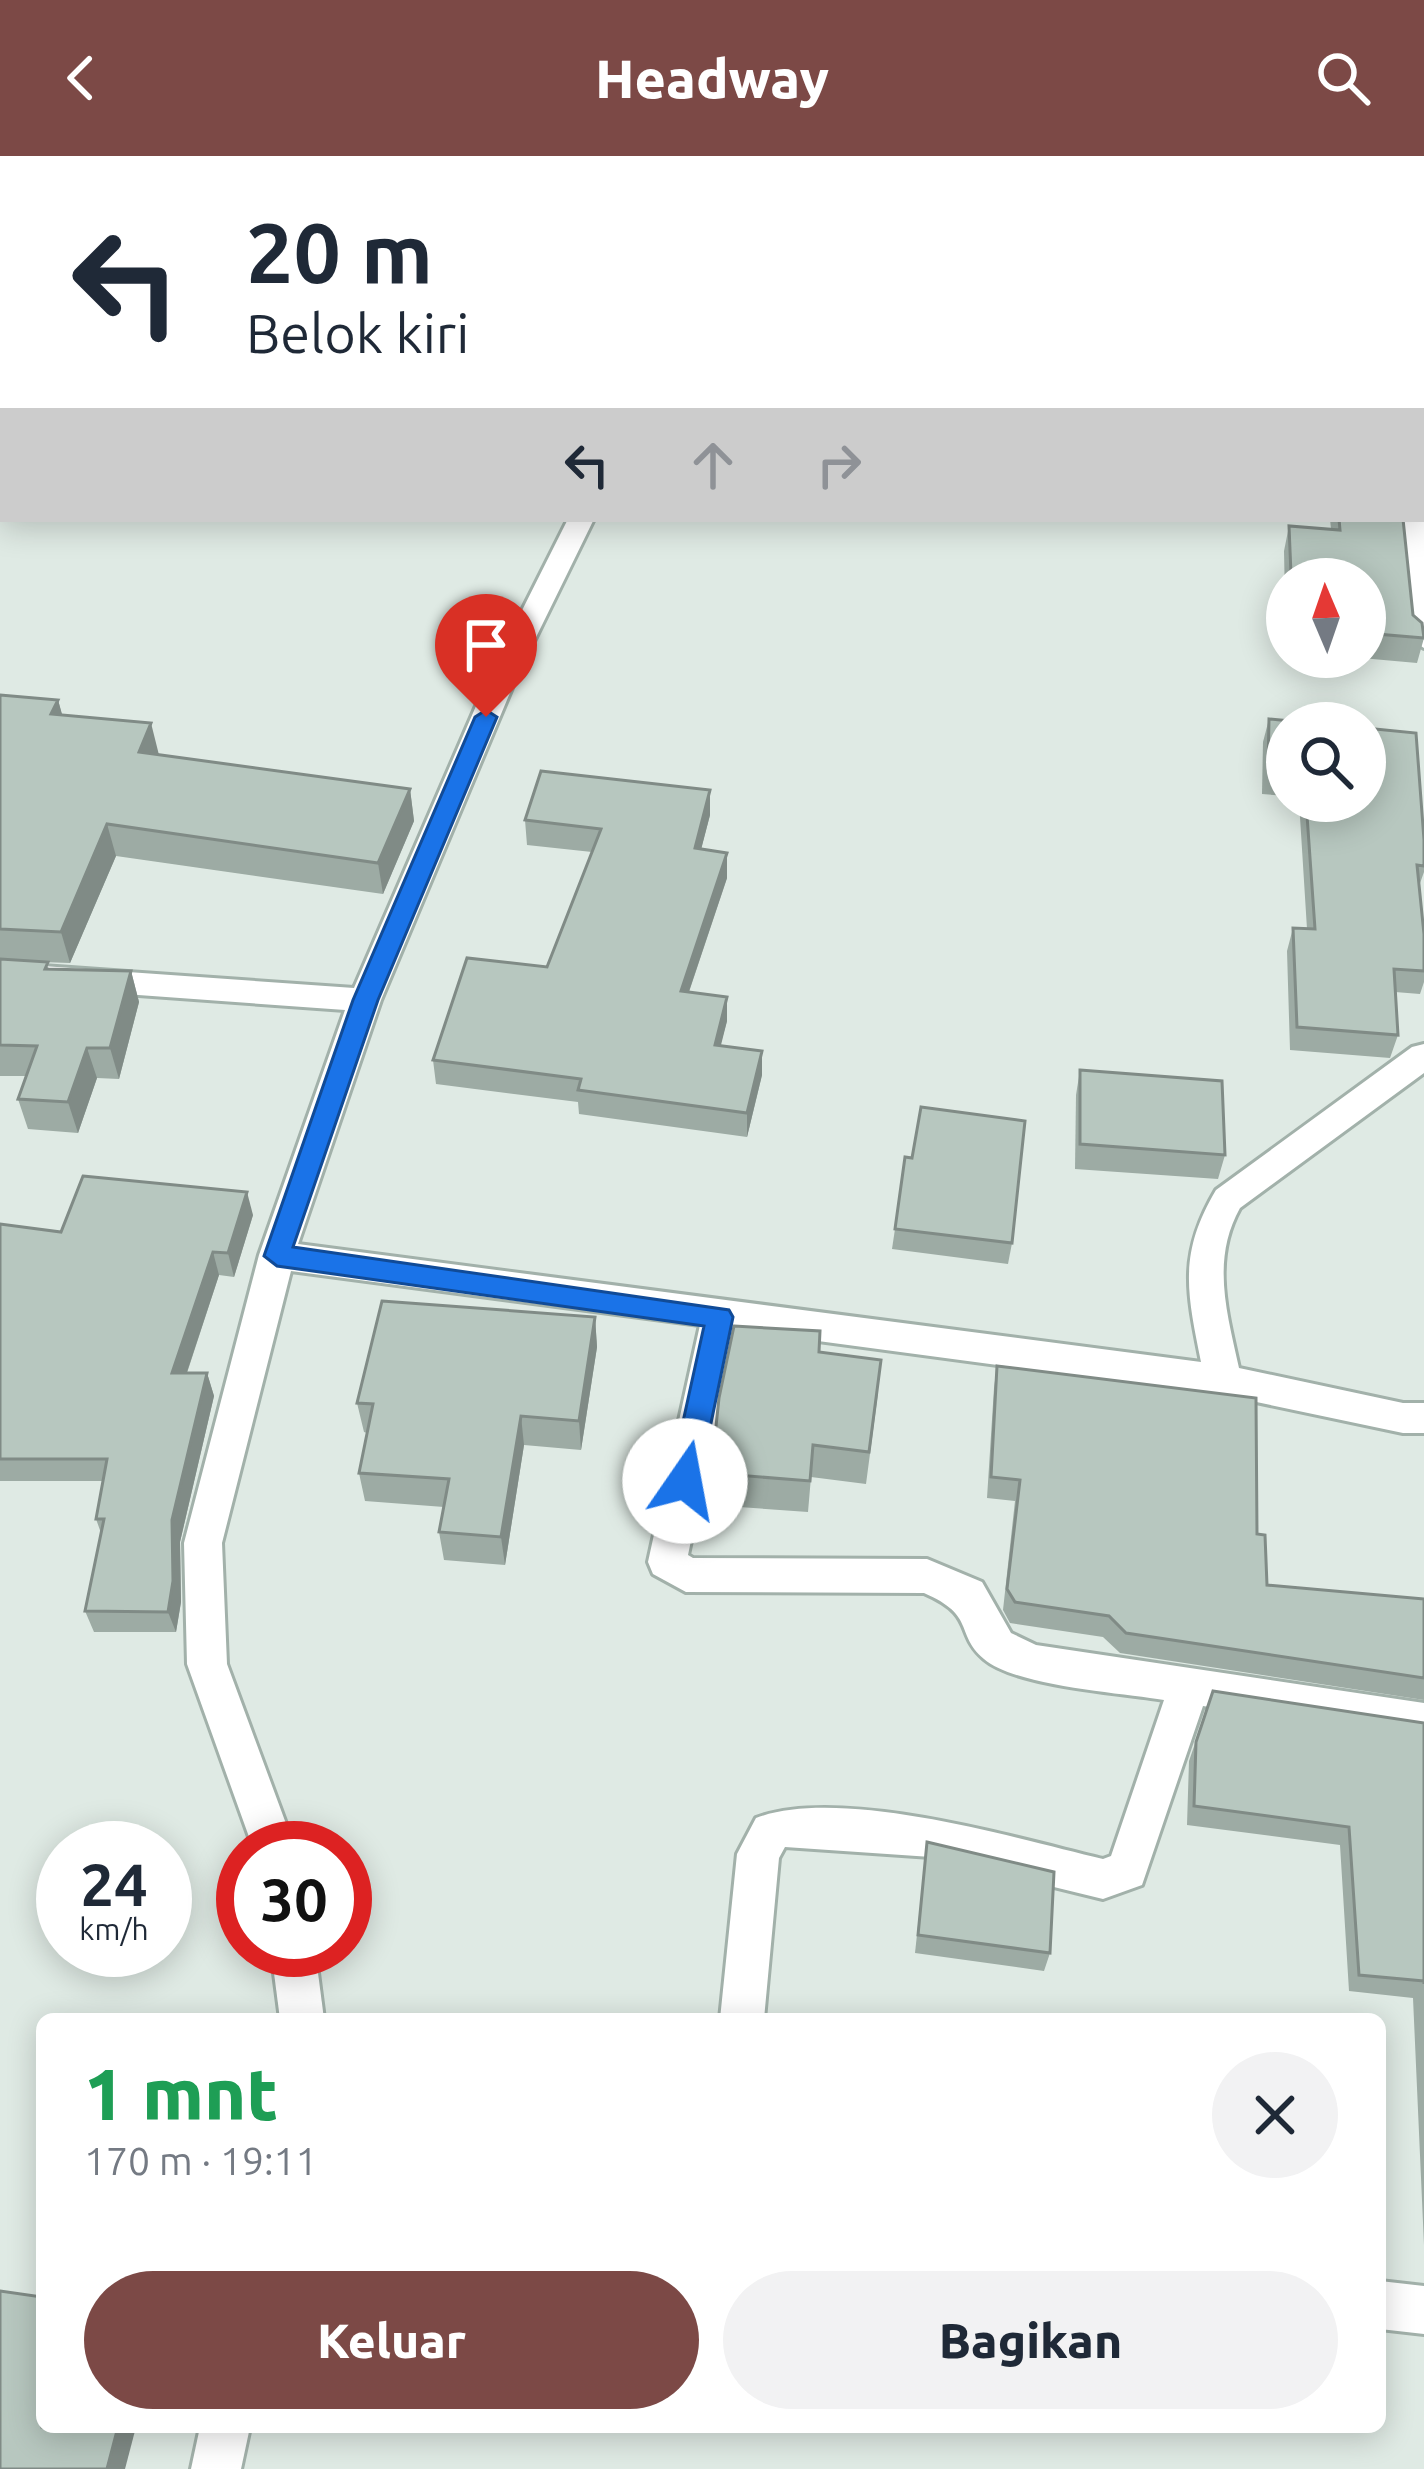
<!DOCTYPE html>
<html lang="id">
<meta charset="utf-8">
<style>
body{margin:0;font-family:Ubuntu,sans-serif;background:#f2f2f3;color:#1f2937;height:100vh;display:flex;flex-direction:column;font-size:45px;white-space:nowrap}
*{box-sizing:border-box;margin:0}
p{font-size:39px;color:#747a83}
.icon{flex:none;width:66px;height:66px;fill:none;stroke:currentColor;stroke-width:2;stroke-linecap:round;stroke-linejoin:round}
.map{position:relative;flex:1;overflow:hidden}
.details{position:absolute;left:36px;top:1857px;width:1350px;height:420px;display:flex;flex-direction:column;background:#fff;border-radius:18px;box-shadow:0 6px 30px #0003}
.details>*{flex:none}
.top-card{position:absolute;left:0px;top:0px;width:1425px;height:366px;box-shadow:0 6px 30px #0003;background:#fff;color:#1f2937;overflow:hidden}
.needle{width:78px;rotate:358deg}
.tools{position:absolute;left:1266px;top:402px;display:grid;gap:24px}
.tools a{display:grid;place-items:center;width:120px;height:120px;border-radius:50%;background:#fff;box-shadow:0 6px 30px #0003;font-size:60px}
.speed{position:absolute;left:36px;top:1665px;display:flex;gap:24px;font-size:60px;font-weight:700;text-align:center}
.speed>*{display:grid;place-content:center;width:156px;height:156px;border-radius:50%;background:#fff;box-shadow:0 6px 30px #0003;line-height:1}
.speed small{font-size:30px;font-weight:400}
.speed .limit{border:18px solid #d22;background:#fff;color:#111}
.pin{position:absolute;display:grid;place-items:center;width:102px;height:102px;color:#fff;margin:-123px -51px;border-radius:50% 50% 50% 0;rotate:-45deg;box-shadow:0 0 12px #0007}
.pin .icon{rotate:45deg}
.me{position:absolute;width:132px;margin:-66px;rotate:12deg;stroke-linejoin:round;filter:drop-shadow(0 0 9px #0008)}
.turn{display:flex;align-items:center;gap:42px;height:252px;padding:0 48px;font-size:54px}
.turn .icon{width:156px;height:156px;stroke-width:2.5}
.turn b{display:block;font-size:84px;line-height:102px}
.lanes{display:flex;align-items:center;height:114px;padding:0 48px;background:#0003;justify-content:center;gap:60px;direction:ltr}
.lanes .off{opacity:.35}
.round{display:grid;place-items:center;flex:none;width:126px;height:126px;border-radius:63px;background:#f2f2f3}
.overview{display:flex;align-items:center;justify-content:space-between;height:204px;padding:0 48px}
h1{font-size:72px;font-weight:800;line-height:90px;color:#1e9e55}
.action{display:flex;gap:24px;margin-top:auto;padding:24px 48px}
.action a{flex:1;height:138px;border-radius:72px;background:#7c4946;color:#fff;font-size:48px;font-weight:800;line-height:138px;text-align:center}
.action a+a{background:#f2f2f3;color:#1f2937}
header{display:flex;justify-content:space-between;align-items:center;height:156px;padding:0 48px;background:#7c4946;color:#fff;font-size:54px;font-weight:800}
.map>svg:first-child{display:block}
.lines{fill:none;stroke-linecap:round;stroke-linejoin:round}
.street-casing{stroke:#a2b1aa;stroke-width:6}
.street{fill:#fff;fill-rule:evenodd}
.wall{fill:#9daba4}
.shaded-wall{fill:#808b86}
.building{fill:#b7c7bf;stroke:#808b86;stroke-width:3}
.route{fill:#1a73e8;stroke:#114b97;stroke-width:3}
</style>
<header><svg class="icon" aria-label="back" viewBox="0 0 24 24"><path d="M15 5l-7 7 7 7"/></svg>Headway<svg class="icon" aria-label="search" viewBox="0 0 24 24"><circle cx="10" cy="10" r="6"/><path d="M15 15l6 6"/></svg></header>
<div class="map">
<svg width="1424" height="2313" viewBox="0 0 1424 2313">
<rect width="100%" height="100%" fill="#dfeae4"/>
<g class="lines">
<g class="street-casing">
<g id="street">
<rect x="338" y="0" width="22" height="3"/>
<polygon points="1347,0 1369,0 1370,3 1348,3"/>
<rect x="0" y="232" width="3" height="16"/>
<polygon points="1422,360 1424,363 1424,492 1410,483 1398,363"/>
<path d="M 568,363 L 594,363 L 517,520 L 381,844 L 298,1088 L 1201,1206 C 1187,1136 1178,1098 1216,1034 L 1412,891 L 1424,888 L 1424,917 L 1240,1052 C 1211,1104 1227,1157 1239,1212 L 1403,1247 L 1424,1247 L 1424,1277 L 1403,1277 L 1223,1239 L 735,1174 L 688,1399 L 693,1402 L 927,1403 L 982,1426 L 1011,1477 L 1036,1489 L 1424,1547 L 1424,1583 L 1203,1550 L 1142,1729 L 1103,1743 L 931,1701 L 785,1691 L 779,1702 L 764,1863 L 720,1863 L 737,1698 L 756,1662 C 840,1630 1015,1682 1103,1703 L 1111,1700 L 1164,1544 C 1121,1537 1015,1530 984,1503 C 954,1477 977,1460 924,1437 L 686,1436 L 653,1418 L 648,1406 L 700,1169 L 291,1115 L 222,1387 L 227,1508 L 295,1692 L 253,1692 L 187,1508 L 184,1387 L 259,1099 L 345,854 L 0,829 L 0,807 L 354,832 L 489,520 Z"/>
<polygon points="271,1794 315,1794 324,1863 280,1863"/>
<polygon points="1380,2125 1424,2130 1424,2178 1380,2173"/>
<polygon points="200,2271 250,2271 241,2313 191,2313"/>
</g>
</g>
<use href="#street" class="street"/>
</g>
<g class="wall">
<polygon points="464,0 749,0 747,3 464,3"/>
<polygon points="759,0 796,0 795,3"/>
<polygon points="1105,0 1278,0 1277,3 1106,3"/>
<polygon points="1330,363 1403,363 1413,459 1424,482 1417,507 1350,501 1365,501 1365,423 1287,423 1287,443 1285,443 1284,395 1289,370 1331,373"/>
<polygon points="0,539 58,544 62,559 159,598 410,633 414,665 383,738 116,700 70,807 42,806 50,813 131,815 139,846 119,923 97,922 78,977 28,973 18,943 26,920 0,920"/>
<polygon points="1269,563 1287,567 1287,640 1262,638 1263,586"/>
<polygon points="710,634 710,659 701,693 727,697 727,722 689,836 727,865 720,890 762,919 747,981 579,958 578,946 436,928 433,904 547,811 592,696 527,689 525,664"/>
<polygon points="1299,645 1365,645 1424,684 1424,716 1419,730 1424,778 1424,826 1420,838 1395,836 1398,879 1390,902 1290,894 1287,795 1293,772 1307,773"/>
<polygon points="1080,914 1225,999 1218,1023 1075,1013 1076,939"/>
<polygon points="253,1059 234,1121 219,1119 187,1217 207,1217 214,1240 180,1386 181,1446 176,1476 94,1476 85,1455 101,1377 96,1363 103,1325 0,1325 0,1068 61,1076"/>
<polygon points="895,1073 1012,1087 1008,1108 892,1093"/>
<polygon points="595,1161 597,1191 581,1294 524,1289 505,1409 444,1404 439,1376 444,1351 365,1345 359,1317 367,1277 364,1276 357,1247"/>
<polygon points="819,1196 878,1237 866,1328 811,1321 808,1356 711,1349 711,1317"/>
<polygon points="997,1210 1257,1378 1267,1429 1424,1443 1424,1544 1120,1497 1103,1481 1010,1467 1003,1454 1015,1345 987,1342 994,1232"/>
<polygon points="1213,1535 1424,1567 1424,2089 1413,1842 1349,1835 1340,1689 1187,1669 1189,1605"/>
<polygon points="927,1686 1050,1797 1044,1815 915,1797"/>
</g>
<g class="shaded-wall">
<polygon points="58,544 67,576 51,558"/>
<polygon points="151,567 159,599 139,596"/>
<polygon points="410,633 414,665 383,738 378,707"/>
<polygon points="710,634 710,659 695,717 695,692"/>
<polygon points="107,668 116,700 70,807 61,776"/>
<polygon points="727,697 727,722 681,859 681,835"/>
<polygon points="131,815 139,846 119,923 110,892"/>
<polygon points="727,841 727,865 715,913 715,889"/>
<polygon points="87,892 97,922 78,977 68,946"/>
<polygon points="762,895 762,919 747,981 747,957"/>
<polygon points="247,1036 253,1059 234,1121 228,1097"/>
<polygon points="213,1096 219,1119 179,1240 172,1217"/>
<polygon points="595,1161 597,1191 581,1294 579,1265"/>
<polygon points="207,1217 214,1240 180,1386 181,1446 176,1476 168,1456 172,1364"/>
<polygon points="521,1260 524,1289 505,1409 501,1381"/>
<polygon points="118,2271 136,2271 125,2313 107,2313"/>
</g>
<g class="building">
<polygon points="464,0 652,0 651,3 464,3"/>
<polygon points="694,0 739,0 737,3"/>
<rect x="883" y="0" width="136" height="3"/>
<rect x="1110" y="0" width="88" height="3"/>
<polygon points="1402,0 1424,0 1424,15 1422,15 1422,3 1403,3"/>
<polygon points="1339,363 1403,363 1413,459 1422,467 1424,482 1365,477 1365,423 1340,423 1291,418 1289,370 1340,374"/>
<polygon points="0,539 58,544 51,558 151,567 139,596 410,633 378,707 107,668 61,776 0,773"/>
<polygon points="1269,563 1312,567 1287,567 1287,616 1268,614"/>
<polygon points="1365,572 1416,577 1424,684 1424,710 1417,709 1424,778 1424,815 1394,813 1398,879 1297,871 1293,772 1315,773 1306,645 1365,645"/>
<polygon points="541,615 710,634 695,692 727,697 681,835 727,841 715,889 762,895 747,957 578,934 581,923 433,904 467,802 547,811 601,673 525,664"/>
<polygon points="0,803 48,806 45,813 131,815 110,892 87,892 68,946 18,943 37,890 0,889"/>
<polygon points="1080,914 1222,925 1225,999 1080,988"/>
<polygon points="921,951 1025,965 1012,1087 895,1073 905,1001 912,1002"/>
<polygon points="83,1020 247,1036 228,1097 213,1096 172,1217 207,1217 172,1364 173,1425 168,1456 85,1455 104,1363 96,1363 107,1303 0,1303 0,1068 61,1076"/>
<polygon points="382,1145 595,1161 579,1265 521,1260 501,1381 439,1376 449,1323 359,1317 373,1248 357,1247"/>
<polygon points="734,1170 820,1175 819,1196 881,1204 869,1296 813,1289 810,1325 711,1317 719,1242"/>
<polygon points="997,1210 1256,1242 1257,1378 1265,1379 1267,1429 1424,1443 1424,1522 1126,1477 1109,1460 1015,1446 1007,1433 1020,1324 991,1321"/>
<polygon points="1213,1535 1424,1567 1424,1828 1424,1825 1359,1819 1349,1671 1194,1650 1196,1586"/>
<polygon points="927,1686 1054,1716 1050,1797 918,1779"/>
<polygon points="0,2135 42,2141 42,2271 118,2271 107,2313 0,2313"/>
</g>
<polygon class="route" points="486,554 497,561 378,844 293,1091 729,1154 733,1161 699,1325 695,1333 675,1333 670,1325 704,1170 277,1110 264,1100 353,844 475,561"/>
</svg>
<div class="tools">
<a><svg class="needle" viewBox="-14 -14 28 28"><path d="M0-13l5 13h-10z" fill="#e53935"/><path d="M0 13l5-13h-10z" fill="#747a83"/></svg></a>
<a><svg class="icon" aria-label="search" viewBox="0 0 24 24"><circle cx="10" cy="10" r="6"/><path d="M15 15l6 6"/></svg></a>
</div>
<div class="speed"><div>24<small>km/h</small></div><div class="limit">30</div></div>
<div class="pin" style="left:486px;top:561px;background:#d93025"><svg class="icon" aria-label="arrive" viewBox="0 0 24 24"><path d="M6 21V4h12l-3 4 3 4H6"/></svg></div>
<svg class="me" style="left:685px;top:1325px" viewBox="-20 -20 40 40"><circle r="19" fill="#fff"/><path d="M0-13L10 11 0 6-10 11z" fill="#1a73e8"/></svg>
<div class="top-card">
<div class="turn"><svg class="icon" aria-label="left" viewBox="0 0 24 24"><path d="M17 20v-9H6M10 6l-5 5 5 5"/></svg><div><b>20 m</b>Belok kiri</div></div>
<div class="lanes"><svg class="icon" aria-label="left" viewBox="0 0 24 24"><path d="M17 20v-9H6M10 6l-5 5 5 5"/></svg><svg class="icon off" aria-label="ahead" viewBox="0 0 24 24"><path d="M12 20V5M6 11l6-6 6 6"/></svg><svg class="icon off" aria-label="right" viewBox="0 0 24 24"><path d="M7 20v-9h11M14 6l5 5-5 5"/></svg></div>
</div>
<section class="details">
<div class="overview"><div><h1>1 mnt</h1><p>170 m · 19:11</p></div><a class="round"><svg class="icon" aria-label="close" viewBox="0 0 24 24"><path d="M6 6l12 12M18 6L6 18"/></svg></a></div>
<div class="action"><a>Keluar</a><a>Bagikan</a></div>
</section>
</div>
